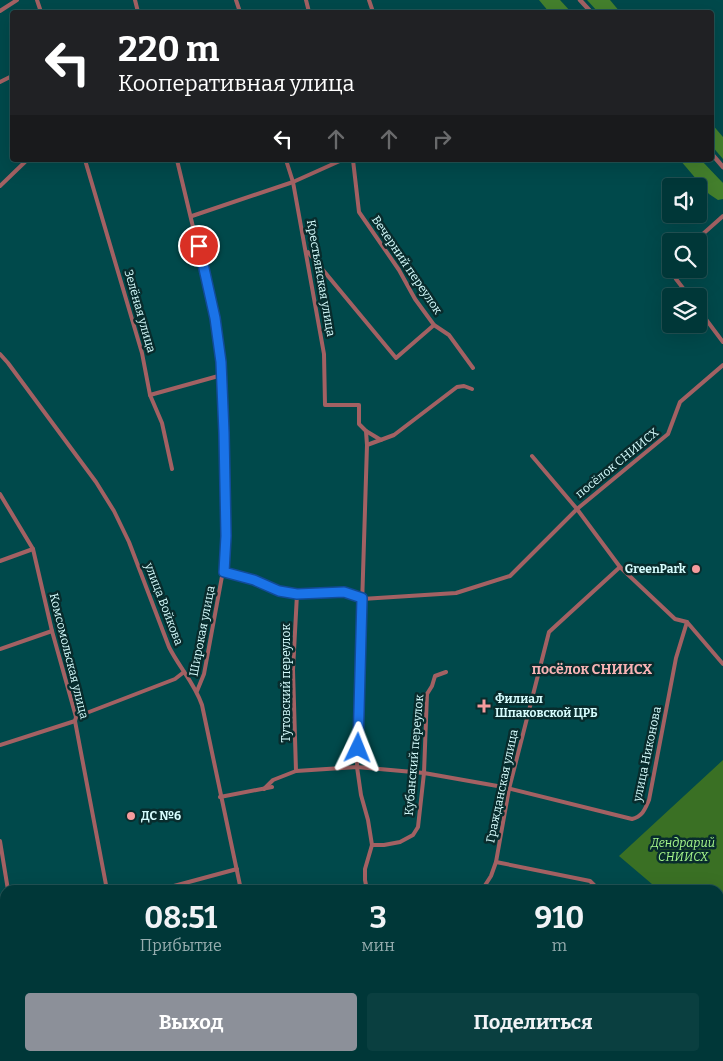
<!DOCTYPE html>
<html lang="ru">
<meta charset="utf-8">
<style>
body{margin:0;font-family:Bitter,serif;background:#0a3f40;color:#f1f3f6;height:100vh;display:flex;flex-direction:column;font-size:19px;white-space:nowrap}
*{box-sizing:border-box;margin:0}
p{font-size:16px;color:#95acae}
.icon{flex:none;width:28px;height:28px;fill:none;stroke:currentColor;stroke-width:2;stroke-linecap:round;stroke-linejoin:round}
.map{position:relative;flex:1;overflow:hidden}
.drawer{position:absolute;left:0px;top:885px;width:724px;height:176px;display:flex;flex-direction:column;background:#003738;border-radius:15px 15px 0 0;box-shadow:0 5px 20px #0002,0 0 0 1px #225153}
.drawer>*{flex:none}
.top-card{position:absolute;left:10px;top:10px;width:704px;height:152px;border-radius:5px;box-shadow:0 5px 20px #0002,0 0 0 1px #225153;background:#202124;color:#fff;overflow:hidden}
.controls{position:absolute;left:662px;top:178px;display:grid;gap:10px}
.controls a{display:grid;place-items:center;width:45px;height:45px;border-radius:5px;background:#003738;box-shadow:0 5px 20px #0002,0 0 0 1px #225153;font-size:25px}
.pin{position:absolute;display:grid;place-items:center;width:42px;height:42px;color:#fff;margin:-21px;border:2px solid #fff;border-radius:50%;box-shadow:0 1px 5px #0007}
.me{position:absolute;width:55px;margin:-28px;rotate:2deg;stroke-linejoin:round;filter:drop-shadow(0 0 4px #0008)}
.turn{display:flex;align-items:center;gap:18px;height:105px;padding:0 25px;font-size:22px}
.turn .icon{width:65px;height:65px;stroke-width:2.5}
.turn b{display:block;font-size:35px;line-height:42px}
.lanes{display:flex;align-items:center;height:48px;padding:0 25px;background:#0003;justify-content:center;gap:25px;direction:ltr}
.lanes .off{opacity:.35}
.eta{display:flex;justify-content:space-evenly;align-items:center;height:85px;text-align:center}
.eta b{font-size:30px;font-weight:700;line-height:35px}
.action{display:flex;gap:10px;margin-top:auto;padding:10px 25px}
.action a{flex:1;height:58px;border-radius:5px;background:#8c9099;color:#fff;font-size:20px;font-weight:700;line-height:58px;text-align:center}
.action a+a{background:#0a3f40;color:#f1f3f6}
.map>svg:first-child{display:block}
.green{fill:#3a7024}
.forest{fill:#44802d}
.lines{fill:none;stroke-linecap:round;stroke-linejoin:round}
.minor{stroke:#a36163;stroke-width:4}
.tertiary{stroke:#a36163;stroke-width:4.5}
.route-casing{stroke:#114b97;stroke-width:12}
.route{stroke:#1a73e8;stroke-width:9}
.poi-dot{fill:#f59b9d;stroke:#082c2d;stroke-width:2}
.labels{text-anchor:middle;dominant-baseline:central;stroke-width:5;stroke-linejoin:round;paint-order:stroke}
.street-label{font-size:12px;fill:#d6fcfd;stroke:#082c2d}
.poi-label{font-size:12px;font-weight:bold;fill:#d6fcfd;stroke:#082c2d;text-anchor:start}
.park-label{font-size:12px;font-style:italic;fill:#a8f98c;stroke:#082c2d}
.neighbourhood-label{font-size:14px;font-weight:bold;fill:#f7b3b4;stroke:#082c2d}
</style>
<div class="map">
<svg width="723" height="1061" viewBox="0 0 723 1061">
<rect width="100%" height="100%" fill="#00494b"/>
<polygon class="green" points="723,760 723,945 719,941 719,890 659,890 619,856"/>
<g class="forest">
<polygon points="539,0 560,0 571,12 549,12"/>
<polygon points="587,0 610,0 620,12 598,12"/>
<polygon points="711,123 723,137 723,159 711,145"/>
<polygon points="680,160 701,160 723,183 723,199 718,200 709,194"/>
</g>
<g class="lines">
<g class="minor">
<polyline points="37,0 41,12"/>
<polyline points="135,0 138,12"/>
<polyline points="236,0 240,12"/>
<polyline points="306,0 309,12"/>
<polyline points="369,0 373,12"/>
<polyline points="0,11 17,0"/>
<polyline points="0,82 12,76"/>
<polyline points="85,160 142,353 150,395 162,423 172,469"/>
<polyline points="177,160 215,319 219,341 223,389 225,560 204,674 197,691"/>
<polyline points="286,160 293,182 324,354 325,405 359,405 359,424 366,431 381,440"/>
<polyline points="353,160 359,212 399,270 415,299 434,325 449,335 473,368"/>
<polyline points="0,186 27,160"/>
<polyline points="192,216 293,182 342,160"/>
<polyline points="695,241 723,216"/>
<polyline points="308,252 396,358 434,325"/>
<polyline points="671,269 676,279 689,296"/>
<polyline points="699,310 723,342"/>
<path d="M 0,354 L 8,363 L 96,482 L 114,511 L 129,542 L 169,647 C 179,667 195,684 202,705 L 241,890"/>
<polyline points="150,395 222,375"/>
<polyline points="366,431 367,445"/>
<polyline points="532,456 577,509 620,567 675,619 687,622 723,664"/>
<polyline points="0,494 33,549 52,631 76,717 75,721 107,890"/>
<polyline points="0,561 33,549"/>
<polyline points="224,572 254,580 279,591 297,594 344,592 362,599 456,593 510,576 577,509 668,434 680,402 723,365"/>
<polyline points="0,649 52,631"/>
<polyline points="76,717 175,679 184,672"/>
<polyline points="0,745 75,721"/>
<polyline points="296,771 293,670 297,594"/>
<path d="M 264,789 L 273,780 L 296,771 L 357,767 L 424,773 L 503,787 L 632,819 C 643,816 645,809 649,800 L 676,658 L 687,622"/>
<polyline points="220,797 272,787"/>
<polyline points="0,841 8,890"/>
<polyline points="372,845 384,845 400,842 413,835 418,827 424,773 427,694 432,686 435,676 446,672"/>
<polyline points="496,862 590,881 599,890"/>
<polyline points="159,890 237,869"/>
<polyline points="367,890 365,880 365,869 372,845 368,820 361,795 357,767 367,445 394,435 457,387 464,386 472,389"/>
<polyline points="482,890 491,876 496,862 509,789 549,632 620,567"/>
<polyline points="0,987 5,985"/>
<polyline points="719,1007 723,1011"/>
<polyline points="719,1051 723,1048"/>
<polyline points="58,1056 61,1061"/>
<polyline points="139,1056 142,1061"/>
<polyline points="277,1056 279,1061"/>
<polyline points="357,1056 357,1061"/>
<polyline points="580,1056 585,1061"/>
<polyline points="673,1056 679,1061"/>
<polyline points="65,1061 72,1056"/>
<polyline points="553,1061 556,1056"/>
<polyline points="706,1061 713,1056"/>
</g>
<g class="tertiary">
<polyline points="580,0 591,12"/>
<polyline points="711,153 723,167"/>
</g>
</g>
<g class="lines">
<g class="route-casing">
<polyline id="route" points="199,246 215,318 221,362 224,433 226,536 224,572 254,580 279,591 297,594 344,592 362,598 358,748"/>
</g>
<use href="#route" class="route"/>
</g>
<g class="poi-dot">
<circle cx="696" cy="569" r="5"/>
<path d="M481.5 698.5h5v5h5v5h-5v5h-5v-5h-5v-5h5z"/>
<circle cx="131" cy="816" r="5"/>
</g>
<g class="labels">
<g class="street-label">
<text transform="translate(407 265) rotate(56)">Вечерний переулок</text>
<text transform="translate(321 278) rotate(80)">Крестьянская улица</text>
<text transform="translate(140 311) rotate(74)">Зелёная улица</text>
<text transform="translate(617 463) rotate(-39)">посёлок СНИИСХ</text>
<text transform="translate(164 604) rotate(69)">улица Войкова</text>
<text transform="translate(202 631) rotate(-79)">Широкая улица</text>
<text transform="translate(69 656) rotate(76)">Комсомольская улица</text>
<text transform="translate(286 683) rotate(-90)">Тутовский переулок</text>
<text transform="translate(647 754) rotate(-78)">улица Никонова</text>
<text transform="translate(414 755) rotate(-85)">Кубанский переулок</text>
<text transform="translate(502 786) rotate(-78)">Гражданская улица</text>
</g>
<g class="poi-label">
<text x="686" y="569" text-anchor="end">GreenPark</text>
<text x="495" y="699">Филиал<tspan x="495" dy="14">Шпаковской ЦРБ</tspan></text>
<text x="141" y="816">ДС №6</text>
</g>
<g class="park-label">
<text x="683" y="843">Дендрарий<tspan x="683" dy="14">СНИИСХ</tspan></text>
</g>
<g class="neighbourhood-label">
<text x="592" y="669">посёлок СНИИСХ</text>
</g>
</g>
</svg>
<div class="controls">
<a><svg class="icon" aria-label="sound" viewBox="0 0 24 24"><path d="M4 9h4l5-4v14l-5-4H4zM17 9q2 3 0 6"/></svg></a>
<a><svg class="icon" aria-label="search" viewBox="0 0 24 24"><circle cx="10" cy="10" r="6"/><path d="M15 15l6 6"/></svg></a>
<a><svg class="icon" aria-label="layers" viewBox="0 0 24 24"><path d="M12 4l9 5-9 5-9-5zM3 14l9 5 9-5"/></svg></a>
</div>
<div class="pin" style="left:199px;top:246px;background:#d93025"><svg class="icon" aria-label="arrive" viewBox="0 0 24 24"><path d="M6 21V4h12l-3 4 3 4H6"/></svg></div>
<svg class="me" style="left:358px;top:748px" viewBox="-20 -20 40 40"><path d="M0-17L14 15 0 8-14 15z" fill="#1a73e8" stroke="#fff" stroke-width="4"/></svg>
<div class="top-card">
<div class="turn"><svg class="icon" aria-label="left" viewBox="0 0 24 24"><path d="M17 20v-9H6M10 6l-5 5 5 5"/></svg><div><b>220 m</b>Кооперативная улица</div></div>
<div class="lanes"><svg class="icon" aria-label="left" viewBox="0 0 24 24"><path d="M17 20v-9H6M10 6l-5 5 5 5"/></svg><svg class="icon off" aria-label="ahead" viewBox="0 0 24 24"><path d="M12 20V5M6 11l6-6 6 6"/></svg><svg class="icon off" aria-label="ahead" viewBox="0 0 24 24"><path d="M12 20V5M6 11l6-6 6 6"/></svg><svg class="icon off" aria-label="right" viewBox="0 0 24 24"><path d="M7 20v-9h11M14 6l5 5-5 5"/></svg></div>
</div>
<section class="drawer">
<div class="eta">
<div><b>08:51</b><p>Прибытие</p></div>
<div><b>3</b><p>мин</p></div>
<div><b>910</b><p>m</p></div>
</div>
<div class="action"><a>Выход</a><a>Поделиться</a></div>
</section>
</div>
